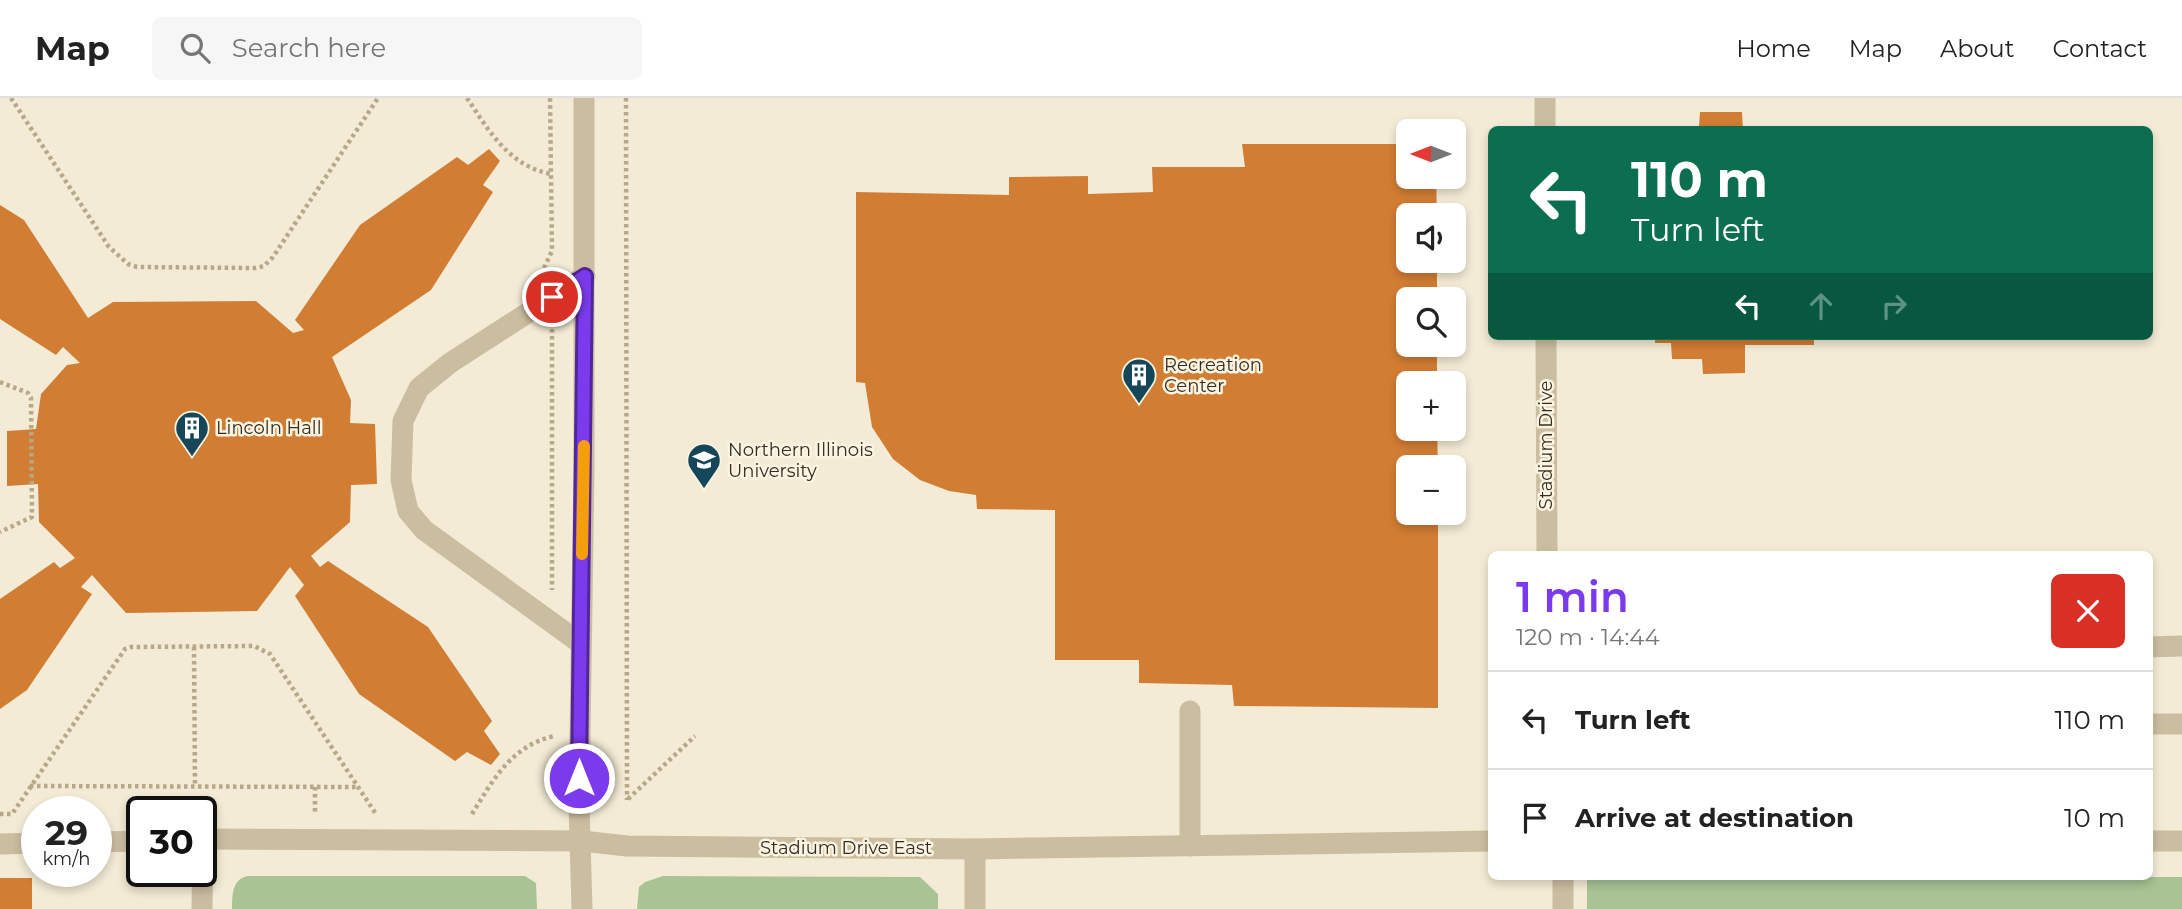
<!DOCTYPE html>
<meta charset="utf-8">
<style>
body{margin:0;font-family:Montserrat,sans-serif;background:#f6f6f6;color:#222;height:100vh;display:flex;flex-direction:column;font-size:26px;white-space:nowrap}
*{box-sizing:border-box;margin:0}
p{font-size:23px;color:#767676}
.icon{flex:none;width:38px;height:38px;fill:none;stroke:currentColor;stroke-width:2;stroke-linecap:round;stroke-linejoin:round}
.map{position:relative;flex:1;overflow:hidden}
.details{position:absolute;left:1488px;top:453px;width:665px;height:329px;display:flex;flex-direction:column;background:#fff;border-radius:10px;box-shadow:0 4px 10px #0003}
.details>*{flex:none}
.guide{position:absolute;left:1488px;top:28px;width:665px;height:214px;border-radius:10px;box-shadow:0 4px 10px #0003;background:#0b6e4f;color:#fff;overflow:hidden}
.needle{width:46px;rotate:270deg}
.controls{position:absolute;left:1396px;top:21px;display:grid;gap:14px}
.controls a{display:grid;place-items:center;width:70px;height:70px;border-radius:10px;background:#fff;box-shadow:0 4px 10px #0003;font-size:35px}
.speed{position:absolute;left:21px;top:698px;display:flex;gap:14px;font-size:35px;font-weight:700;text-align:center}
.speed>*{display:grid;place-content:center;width:91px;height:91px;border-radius:50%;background:#fff;box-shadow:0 4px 10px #0003;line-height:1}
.speed small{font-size:18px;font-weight:400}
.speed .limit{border:4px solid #111;border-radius:10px;background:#fff;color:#111}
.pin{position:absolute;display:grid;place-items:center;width:60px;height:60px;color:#fff;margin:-30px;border:4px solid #fff;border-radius:50%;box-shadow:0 2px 7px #0007}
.me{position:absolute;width:77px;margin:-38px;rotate:0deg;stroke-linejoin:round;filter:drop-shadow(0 0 5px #0008)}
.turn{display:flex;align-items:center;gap:24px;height:147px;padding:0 28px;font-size:32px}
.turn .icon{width:91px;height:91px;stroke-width:2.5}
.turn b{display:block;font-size:49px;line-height:60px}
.lanes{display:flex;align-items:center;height:66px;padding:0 28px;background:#0003;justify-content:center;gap:35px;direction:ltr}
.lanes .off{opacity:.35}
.round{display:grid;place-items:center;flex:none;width:74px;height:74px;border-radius:10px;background:#f6f6f6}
.summary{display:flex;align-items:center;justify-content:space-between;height:119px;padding:0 28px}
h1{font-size:42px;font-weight:600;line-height:52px;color:#7c3aed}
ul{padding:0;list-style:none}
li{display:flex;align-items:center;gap:21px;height:98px;padding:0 28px;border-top:2px solid #e0e0e0}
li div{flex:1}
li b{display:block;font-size:26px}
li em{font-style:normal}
header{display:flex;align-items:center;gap:42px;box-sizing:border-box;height:98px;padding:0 35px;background:#fff;border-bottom:2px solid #e0e0e0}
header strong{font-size:33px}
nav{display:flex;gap:38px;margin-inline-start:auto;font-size:24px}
.search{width:490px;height:63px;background:#f6f6f6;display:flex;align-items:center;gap:18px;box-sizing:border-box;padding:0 24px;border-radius:10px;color:#767676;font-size:26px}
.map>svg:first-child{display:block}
.green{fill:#a9c394}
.building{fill:#d27d34}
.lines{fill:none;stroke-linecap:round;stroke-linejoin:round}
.path{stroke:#b7a88a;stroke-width:4.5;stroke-dasharray:3.5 3.5;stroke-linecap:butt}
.minor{stroke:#cbbda0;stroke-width:21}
.route-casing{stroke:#51269a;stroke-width:18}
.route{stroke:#7c3aed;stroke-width:12}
.slow{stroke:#f59e0b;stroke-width:12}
.labels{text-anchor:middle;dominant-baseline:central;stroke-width:5;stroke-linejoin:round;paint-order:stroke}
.poi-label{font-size:18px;fill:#352d24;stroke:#fbf4e1;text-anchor:start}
.street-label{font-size:18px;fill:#352d24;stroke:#fbf4e1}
</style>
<header>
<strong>Map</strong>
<div class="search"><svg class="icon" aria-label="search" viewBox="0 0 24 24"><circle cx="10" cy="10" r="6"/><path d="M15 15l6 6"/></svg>Search here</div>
<nav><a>Home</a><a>Map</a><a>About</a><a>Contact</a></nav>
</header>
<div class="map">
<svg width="2182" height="811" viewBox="0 0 2182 811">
<rect width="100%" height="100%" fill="#f3ebd5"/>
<g class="green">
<path d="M 247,778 L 525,778 L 536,785 L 537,811 L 232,811 C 232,797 232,782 247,778 Z"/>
<polygon points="663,778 920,779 938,796 938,811 637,811 639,789 645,784"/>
<rect x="1587" y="779" width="595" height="32"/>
</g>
<g class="building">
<polygon points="1700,14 1742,14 1743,32 1671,32 1671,29 1699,28"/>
<polygon points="1242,46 1409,46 1409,79 1436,79 1437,117 1409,117 1409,163 1437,163 1437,201 1409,201 1409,247 1437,247 1437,285 1409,285 1409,331 1437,331 1438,369 1409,369 1409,415 1438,415 1438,610 1234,608 1232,587 1139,585 1139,562 1055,562 1055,412 977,411 976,397 949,393 920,382 893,361 872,329 865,285 856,284 856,94 1009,97 1009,79 1088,78 1088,96 1153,94 1152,69 1245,69"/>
<polygon points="489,51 500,63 483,87 493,94 431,192 332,259 351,302 350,325 375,326 377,386 351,387 350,424 311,458 320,469 328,463 428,529 492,623 484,633 500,656 491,667 467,654 455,663 359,596 295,498 304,487 290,469 257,513 126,515 92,477 81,489 92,496 27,592 0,611 0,501 54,464 60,470 75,460 39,424 38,386 7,388 7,333 36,331 41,296 67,267 80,265 63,249 56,257 0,221 0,107 24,122 88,220 113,204 256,203 293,235 304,232 295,222 360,127 457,59 468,67"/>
<polygon points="1655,238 1814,238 1814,247 1745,247 1745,275 1703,276 1702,261 1672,261 1671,245 1655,245"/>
<rect x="0" y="780" width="32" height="31"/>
</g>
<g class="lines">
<g class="path">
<polyline points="11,0 109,149 128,166 137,169 256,170 264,168 273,159 378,0"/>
<path d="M 467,0 C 489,33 509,68 551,76"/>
<polyline points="626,0 627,702"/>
<polyline points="544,170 552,153 550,0"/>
<polyline points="552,231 552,492"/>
<polyline points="0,284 28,295 31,300 32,419 0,434"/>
<polyline points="194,549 195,688"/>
<polyline points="30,688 359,689"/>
<polyline points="315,689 315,716"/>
<polyline points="628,701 695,638"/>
<polyline points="0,716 12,716 125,551 131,549 254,548 270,556 376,716"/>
<path d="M 472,716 C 493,682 511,648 554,638"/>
</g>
<g class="minor">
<polyline points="1545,0 1545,32"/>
<polyline points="1546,238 1547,457"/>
<polyline points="580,545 424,432 408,413 401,382 403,323 419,290 450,265 585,178"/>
<polyline points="2149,549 2182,548"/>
<polyline points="1190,613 1190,748"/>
<polyline points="2149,626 2182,626"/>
<polyline points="201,741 582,743 627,748 975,751 1491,743"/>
<polyline points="2149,743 2182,743"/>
<polyline points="96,744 142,743"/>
<polyline points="0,746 37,745"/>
<polyline points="975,751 975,811"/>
<polyline points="202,811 203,741"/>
<polyline points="582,811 579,706 584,369 584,0"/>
<polyline points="1563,811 1563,779"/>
</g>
</g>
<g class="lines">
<g class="route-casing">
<polyline id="route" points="552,199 585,178 579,680"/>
</g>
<use href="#route" class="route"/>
<polyline class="slow" points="582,456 584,348"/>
</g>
<defs>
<g id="building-pin" transform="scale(1.75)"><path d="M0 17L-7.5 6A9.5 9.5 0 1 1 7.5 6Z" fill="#164659" stroke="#fbf4e1"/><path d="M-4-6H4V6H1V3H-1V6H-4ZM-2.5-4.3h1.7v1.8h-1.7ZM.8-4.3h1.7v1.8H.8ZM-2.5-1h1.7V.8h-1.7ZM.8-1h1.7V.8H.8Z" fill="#fff"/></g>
<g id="university-pin" transform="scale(1.75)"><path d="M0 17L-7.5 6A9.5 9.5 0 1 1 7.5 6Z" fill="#164659" stroke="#fbf4e1"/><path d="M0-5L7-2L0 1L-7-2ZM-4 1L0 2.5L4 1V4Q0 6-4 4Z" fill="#fff"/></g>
</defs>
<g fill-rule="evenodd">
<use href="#building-pin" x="1139" y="277"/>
<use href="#building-pin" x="192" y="330"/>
<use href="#university-pin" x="704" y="362"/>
</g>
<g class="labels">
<g class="poi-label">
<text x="1164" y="267">Recreation<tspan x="1164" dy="21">Center</tspan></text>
<text x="216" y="330">Lincoln Hall</text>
<text x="728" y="352">Northern Illinois<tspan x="728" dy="21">University</tspan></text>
</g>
<g class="street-label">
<text transform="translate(1546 347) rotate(-90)">Stadium Drive</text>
<text x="846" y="750">Stadium Drive East</text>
</g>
</g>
</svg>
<div class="controls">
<a><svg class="needle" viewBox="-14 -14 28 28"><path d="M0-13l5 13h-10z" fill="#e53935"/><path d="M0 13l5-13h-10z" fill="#767676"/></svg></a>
<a><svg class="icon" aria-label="sound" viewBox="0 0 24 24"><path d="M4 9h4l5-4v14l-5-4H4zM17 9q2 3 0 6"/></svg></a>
<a><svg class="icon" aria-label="search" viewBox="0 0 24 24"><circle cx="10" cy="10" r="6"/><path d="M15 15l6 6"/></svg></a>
<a>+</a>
<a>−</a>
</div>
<div class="speed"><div>29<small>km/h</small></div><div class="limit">30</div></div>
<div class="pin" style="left:552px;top:199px;background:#d93025"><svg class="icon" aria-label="arrive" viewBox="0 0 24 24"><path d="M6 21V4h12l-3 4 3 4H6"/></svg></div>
<svg class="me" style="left:579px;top:680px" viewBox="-20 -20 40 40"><circle r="17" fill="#7c3aed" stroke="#fff" stroke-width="3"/><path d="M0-11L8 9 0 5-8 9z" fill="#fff"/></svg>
<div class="guide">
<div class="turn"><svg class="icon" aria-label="left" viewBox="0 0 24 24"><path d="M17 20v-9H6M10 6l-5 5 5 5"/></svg><div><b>110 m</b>Turn left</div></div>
<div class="lanes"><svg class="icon" aria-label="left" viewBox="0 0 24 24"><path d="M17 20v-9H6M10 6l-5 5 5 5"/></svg><svg class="icon off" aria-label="ahead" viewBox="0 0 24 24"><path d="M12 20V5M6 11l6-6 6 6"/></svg><svg class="icon off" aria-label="right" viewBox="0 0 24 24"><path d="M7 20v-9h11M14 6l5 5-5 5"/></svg></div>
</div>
<section class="details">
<div class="summary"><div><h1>1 min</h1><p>120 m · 14:44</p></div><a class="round" style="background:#d93025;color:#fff"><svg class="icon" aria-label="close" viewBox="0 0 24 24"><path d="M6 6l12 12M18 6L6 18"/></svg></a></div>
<ul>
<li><svg class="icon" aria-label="left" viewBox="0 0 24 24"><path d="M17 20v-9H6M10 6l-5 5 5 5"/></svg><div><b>Turn left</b></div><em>110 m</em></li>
<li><svg class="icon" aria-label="arrive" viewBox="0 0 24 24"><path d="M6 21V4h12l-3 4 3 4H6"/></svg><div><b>Arrive at destination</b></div><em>10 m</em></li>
</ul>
</section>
</div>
